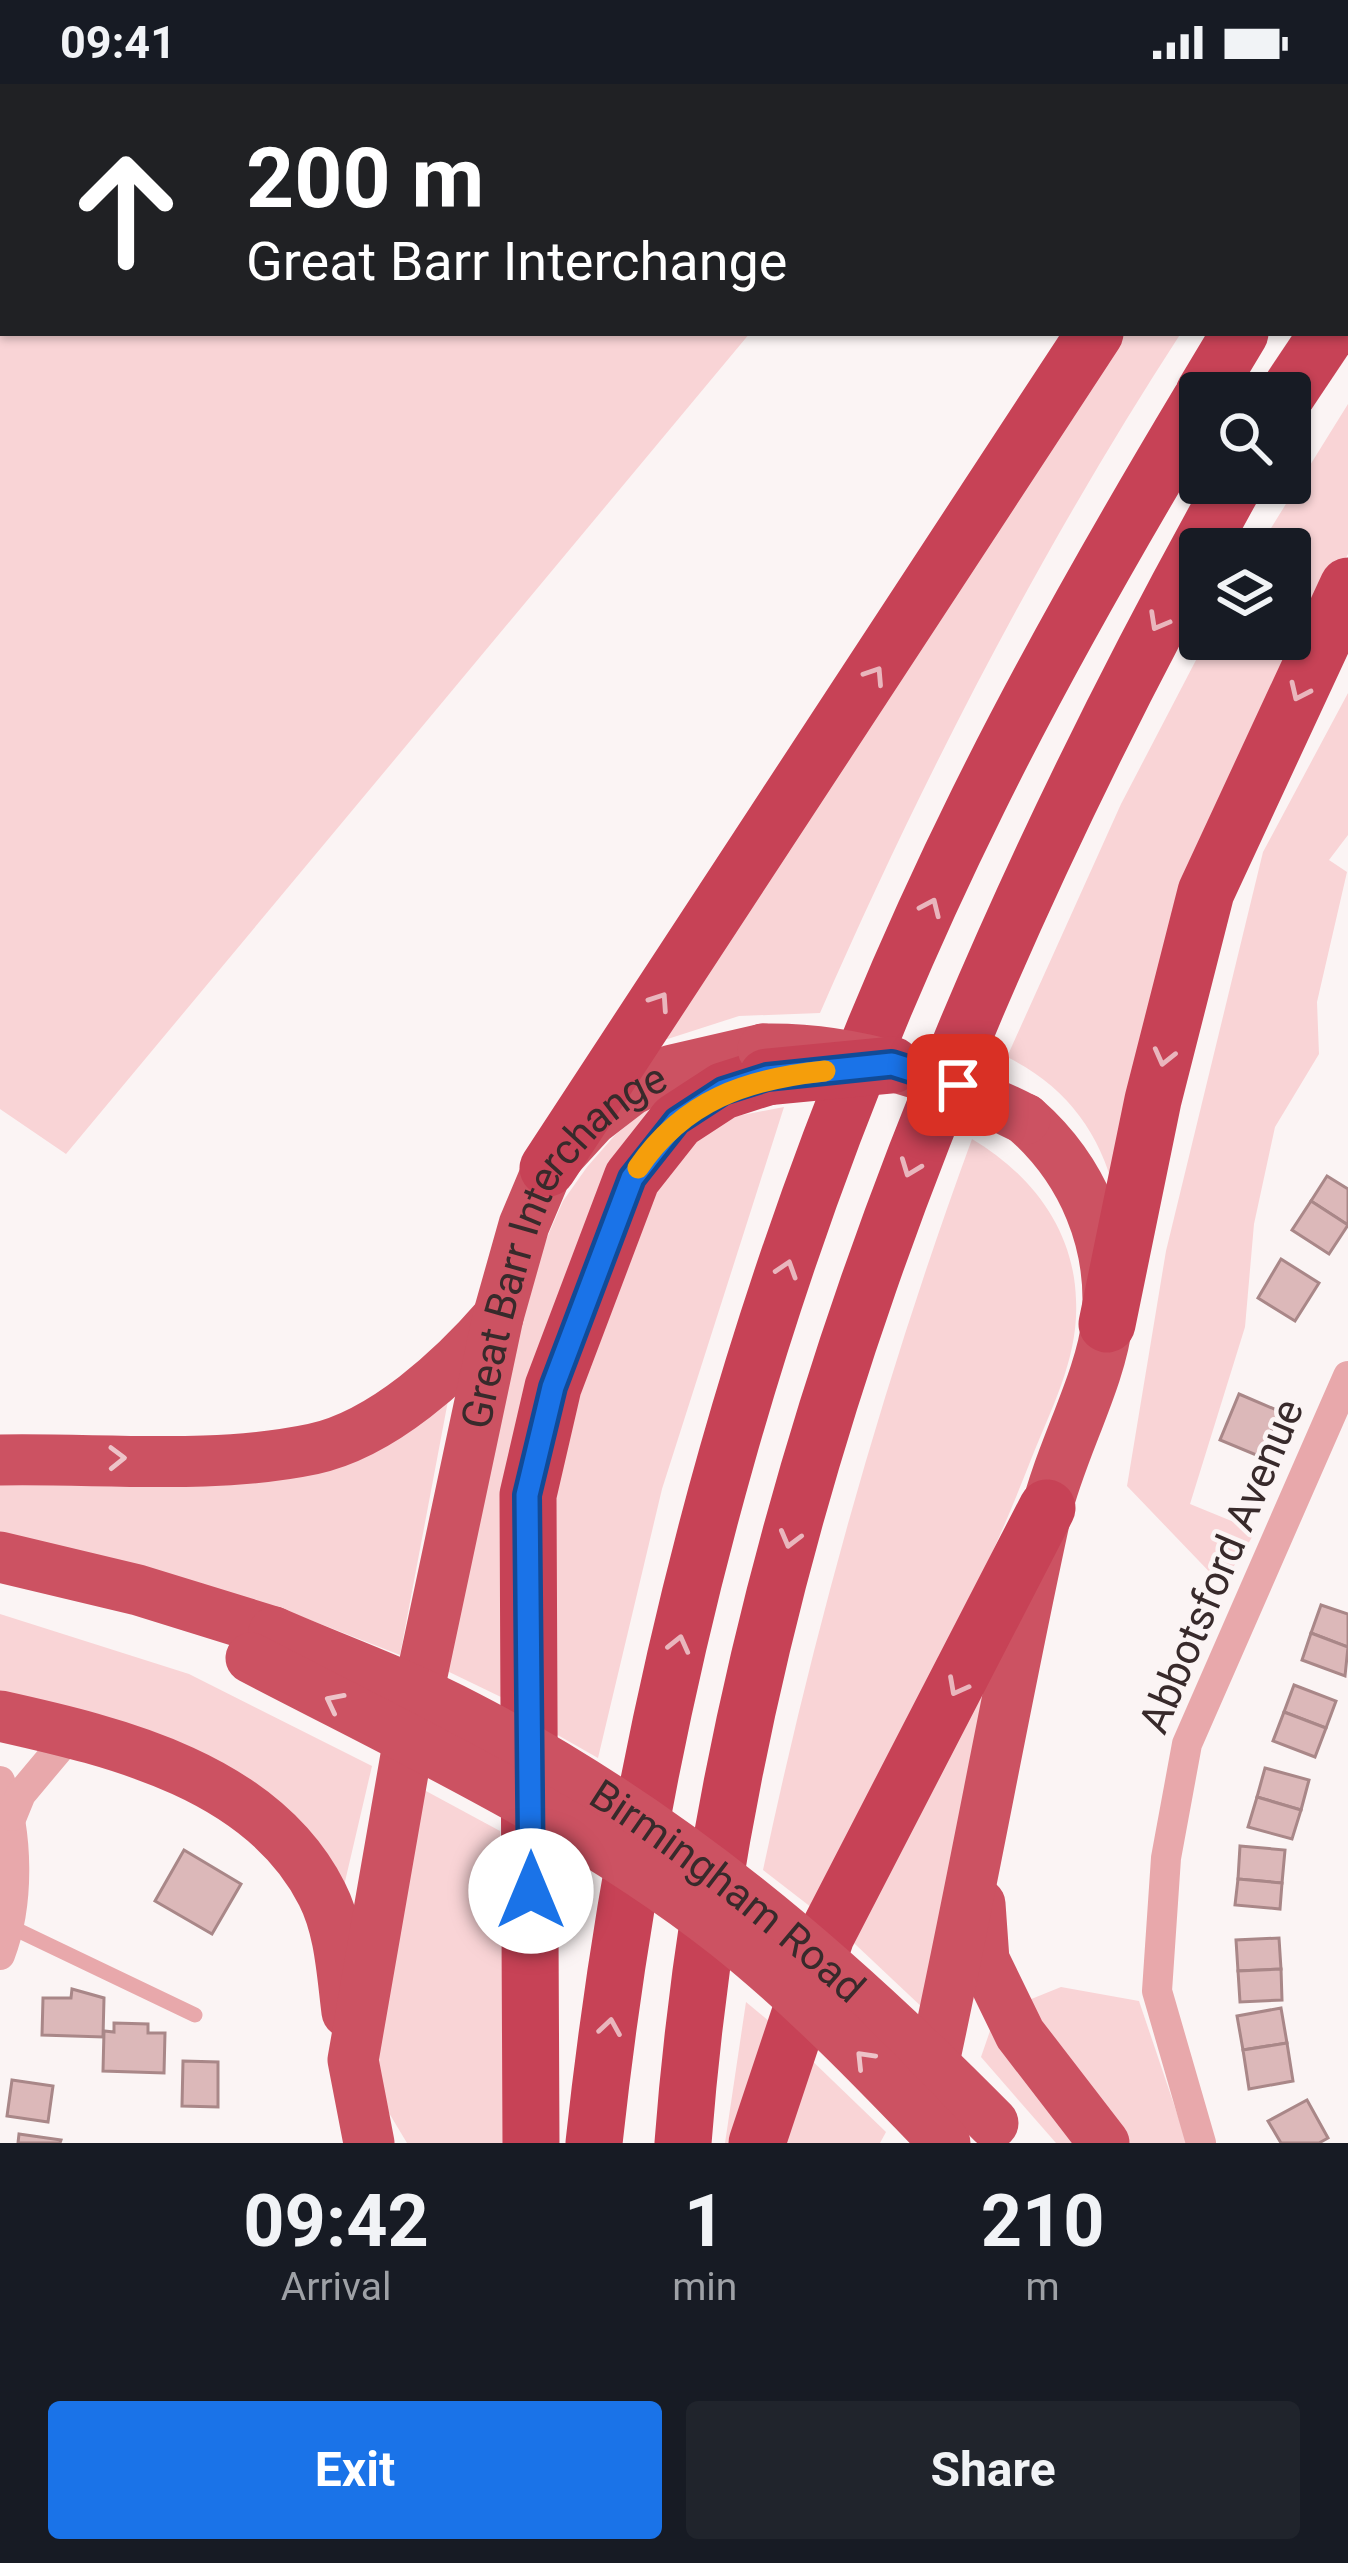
<!DOCTYPE html>
<style>
body{margin:0;font-family:Roboto,sans-serif;background:#20242c;color:#f1f3f6;height:100vh;display:flex;flex-direction:column;font-size:45px;white-space:nowrap}
*{box-sizing:border-box;margin:0}
p{font-size:39px;color:#9ea1a6}
.icon{flex:none;width:66px;height:66px;fill:none;stroke:currentColor;stroke-width:2;stroke-linecap:round;stroke-linejoin:round}
.map{position:relative;height:2059px;overflow:hidden}
.sheet{display:flex;flex-direction:column;background:#171b24;flex:1}
.sheet>*{flex:none}
.top-card{position:absolute;left:0px;top:0px;width:1350px;height:252px;box-shadow:0 3px 9px #0004;background:#202124;color:#fff;overflow:hidden}
.fabs{position:absolute;left:1179px;top:288px;display:grid;gap:24px}
.fabs a{display:grid;place-items:center;width:132px;height:132px;border-radius:12px;background:#171b24;box-shadow:0 3px 9px #0004;font-size:60px}
.pin{position:absolute;display:grid;place-items:center;width:102px;height:102px;color:#fff;margin:-51px;border-radius:24px;box-shadow:0 6px 18px #0006}
.me{position:absolute;width:132px;margin:-66px;rotate:0deg;stroke-linejoin:round;filter:drop-shadow(0 0 9px #0008)}
.turn{display:flex;align-items:center;gap:42px;height:252px;padding:0 48px;font-size:54px}
.turn .icon{width:156px;height:156px;stroke-width:2.5}
.turn b{display:block;font-size:84px;line-height:102px}
.eta{display:flex;justify-content:space-evenly;align-items:center;height:204px;text-align:center}
.eta b{font-size:72px;font-weight:700;line-height:84px}
.action{display:flex;gap:24px;margin-top:auto;padding:24px 48px}
.action a{flex:1;height:138px;border-radius:12px;background:#1a73e8;color:#fff;font-size:48px;font-weight:700;line-height:138px;text-align:center}
.action a+a{background:#20242c;color:#f1f3f6}
.status{display:flex;justify-content:space-between;align-items:center;height:84px;padding:0 60px;background:#171b24;direction:ltr}
.status svg{height:33px;fill:currentColor}
.map>svg:first-child{display:block}
.green{fill:#f9d4d6}
.building{fill:#dcb8b9;stroke:#a98788;stroke-width:3}
.lines{fill:none;stroke-linecap:round;stroke-linejoin:round}
.service{stroke:#e8a8ab;stroke-width:15}
.minor{stroke:#e8a8ab;stroke-width:30}
.trunk{stroke:#cc5262;stroke-width:51}
.motorway{stroke:#c74256;stroke-width:57}
.trunk-bridge{stroke:#cc5262;stroke-width:51}
.motorway-bridge{stroke:#c74256;stroke-width:57}
.oneway{stroke:#e9b6bd}
.oneway2{stroke:#edc3c8}
.route-casing{stroke:#114b97;stroke-width:30}
.route{stroke:#1a73e8;stroke-width:21}
.slow{stroke:#f59e0b;stroke-width:21}
.labels{text-anchor:middle;dominant-baseline:central;stroke-width:9;stroke-linejoin:round;paint-order:stroke}
.street-label{font-size:42px;fill:#382a2b;stroke:#fbf4f4}
</style>
<div class="status"><b>09:41</b><svg viewBox="0 0 49 12"><path d="M0 12V9h3v3zM5 12V6h3v6zM10 12V3h3v9zM15 12V0h3v12zM26 1h20v11H26zM47 4h2v5h-2z"/></svg></div>
<div class="map">
<svg width="1348" height="2059" viewBox="0 0 1348 2059">
<rect width="100%" height="100%" fill="#fbf4f4"/>
<g class="green">
<polygon points="0,0 957,0 3,3 3,249 750,249 66,1070 0,1025"/>
<path d="M 1121,249 L 1181,249 C 1041,465 923,693 820,929 L 739,932 L 649,961 Z"/>
<path d="M 1348,320 L 1348,470 L 1279,603 L 1115,1109 C 1099,1046 1065,1002 1007,973 L 1121,720 L 1207,555 L 1290,555 L 1290,465 L 1258,465 Z"/>
<polygon points="1348,609 1348,751 1329,776 1347,788 1317,918 1319,970 1275,1043 1254,1140 1245,1243 1190,1420 1256,1447 1222,1501 1127,1402 1166,1167 1263,768"/>
<polygon points="680,998 500,1484 503,1614 443,1585 529,1195 563,1117 587,1083 615,1051"/>
<polygon points="784,1023 662,1405 598,1674 540,1641 546,1478 569,1326 644,1097 727,1034"/>
<path d="M 972,1055 C 1031,1090 1074,1145 1076,1216 C 1079,1272 1052,1323 1032,1373 C 971,1530 892,1678 816,1827 L 763,1786 C 816,1537 884,1295 972,1055 Z"/>
<polygon points="451,1301 400,1571 295,1530 0,1459 0,1388 184,1390"/>
<polygon points="1027,1480 925,1926 839,1845"/>
<polygon points="0,1530 189,1590 372,1682 340,1819 327,1791 0,1616"/>
<polygon points="413,1700 500,1747 505,2059 407,2059 389,2029 371,1977"/>
<polygon points="1061,1903 1139,1917 1187,2059 1127,2059 1019,1920"/>
<polygon points="746,1918 770,1938 737,2059 725,2059"/>
<polygon points="991,1944 1091,2059 1056,2059 981,1973"/>
<polygon points="804,1969 886,2048 880,2059 776,2059"/>
</g>
<g class="building">
<polygon points="1327,1092 1348,1105 1348,1141 1311,1117"/>
<polygon points="1311,1117 1348,1141 1329,1170 1292,1146"/>
<polygon points="1281,1175 1319,1199 1295,1237 1258,1214"/>
<polygon points="1239,1310 1279,1327 1261,1373 1220,1356"/>
<polygon points="1321,1521 1348,1530 1348,1563 1311,1549"/>
<polygon points="1311,1549 1348,1563 1345,1592 1302,1576"/>
<polygon points="1294,1601 1336,1617 1326,1644 1284,1628"/>
<polygon points="1284,1628 1326,1644 1315,1673 1273,1657"/>
<polygon points="1265,1684 1309,1696 1301,1726 1257,1713"/>
<polygon points="1257,1713 1301,1726 1292,1755 1248,1743"/>
<polygon points="1240,1762 1285,1766 1282,1799 1238,1795"/>
<polygon points="184,1766 241,1800 212,1850 155,1817"/>
<polygon points="1238,1795 1282,1799 1280,1825 1235,1821"/>
<polygon points="1279,1854 1281,1885 1238,1887 1236,1856"/>
<polygon points="1281,1885 1282,1916 1240,1918 1238,1887"/>
<polygon points="72,1905 104,1914 103,1953 42,1951 43,1914 71,1914"/>
<polygon points="1281,1924 1287,1959 1243,1966 1237,1932"/>
<polygon points="114,1939 148,1940 148,1949 165,1949 164,1989 103,1987 104,1947 114,1948"/>
<polygon points="1287,1959 1293,1997 1249,2005 1243,1966"/>
<polygon points="183,1977 218,1978 218,2023 182,2022"/>
<polygon points="12,1996 53,2002 48,2038 7,2032"/>
<polygon points="1307,2016 1328,2054 1319,2059 1281,2059 1268,2037"/>
<polygon points="19,2050 61,2056 60,2059 18,2059"/>
</g>
<g class="lines">
<polyline class="service" points="9,1842 195,1931"/>
<g class="minor">
<path d="M 0,1697 C 18,1749 20,1818 0,1871"/>
<polyline points="12,1732 21,1710 73,1648"/>
<polyline points="1201,2059 1157,1907 1166,1774 1187,1660 1348,1292"/>
</g>
<g class="trunk">
<path d="M 0,1376 C 101,1374 213,1386 313,1365 C 383,1350 453,1285 498,1233"/>
<polyline points="0,1473 138,1506 274,1548"/>
<path d="M 0,1632 C 117,1658 263,1693 322,1810 C 340,1845 342,1889 347,1928"/>
<polyline points="980,1820 984,1876 1020,1950 1104,2059"/>
<path d="M 925,2019 C 969,1823 1003,1625 1046,1429 C 1059,1371 1102,1293 1107,1238 C 1114,1159 1083,1086 1025,1035"/>
<path id="s1" d="M 369,2059 L 353,1976 L 411,1643 L 498,1233 L 524,1141 L 548,1084 L 592,1036 L 631,1006 L 672,986 L 763,965"/>
</g>
<g class="motorway">
<polyline points="1275,3 1278,0"/>
<polyline points="1347,93 1348,92"/>
<polyline points="1204,309 1240,249"/>
<polyline points="1288,309 1328,249"/>
<polyline points="548,1084 1095,249"/>
<polyline points="1107,1240 1153,1016 1206,808 1348,502"/>
<polyline points="531,2059 528,1411 553,1303 632,1094 677,1037 723,1007 767,993"/>
<path d="M 594,2059 C 644,1596 771,1135 978,717 C 1045,581 1122,447 1200,317"/>
<path d="M 683,2059 C 728,1469 949,911 1235,399"/>
<polyline points="757,2059 826,1852 1047,1424"/>
</g>
<g class="trunk-bridge">
<path d="M 763,965 C 857,963 942,994 1025,1035"/>
<path id="s2" d="M 274,1548 C 338,1576 406,1600 467,1632 C 670,1737 834,1878 993,2039"/>
<path d="M 251,1574 C 412,1658 583,1737 726,1850 C 805,1913 875,1986 945,2059"/>
</g>
<polyline class="motorway-bridge" points="767,993 892,981"/>
</g>
<defs><path id="oneway-chevron" d="M-2-3.5L2.5 0L-2 3.5" fill="none" stroke-width="1.6" stroke-linecap="round" stroke-linejoin="round" transform="scale(3)"/></defs>
<g class="oneway">
<use href="#oneway-chevron" transform="translate(1158 538) rotate(119)"/>
<use href="#oneway-chevron" transform="translate(875 591) rotate(-57)"/>
<use href="#oneway-chevron" transform="translate(1299 608) rotate(115)"/>
<use href="#oneway-chevron" transform="translate(931 823) rotate(-66)"/>
<use href="#oneway-chevron" transform="translate(660 917) rotate(-56)"/>
<use href="#oneway-chevron" transform="translate(1164 973) rotate(104)"/>
<use href="#oneway-chevron" transform="translate(910 1084) rotate(111)"/>
<use href="#oneway-chevron" transform="translate(787 1185) rotate(-72)"/>
<use href="#oneway-chevron" transform="translate(790 1455) rotate(105)"/>
<use href="#oneway-chevron" transform="translate(679 1560) rotate(-76)"/>
<use href="#oneway-chevron" transform="translate(957 1603) rotate(118)"/>
<use href="#oneway-chevron" transform="translate(610 1943) rotate(-81)"/>
</g>
<g class="oneway2">
<use href="#oneway-chevron" transform="translate(117 1374) rotate(-1)"/>
<use href="#oneway-chevron" transform="translate(334 1618) rotate(-153)"/>
<use href="#oneway-chevron" transform="translate(864 1975) rotate(-134)"/>
</g>
<g class="lines">
<g class="route-casing">
<polyline id="route" points="531,1807 527,1411 553,1303 632,1094 677,1037 723,1007 767,993 892,980 958,1001"/>
</g>
<use href="#route" class="route"/>
<path class="slow" d="M 638,1084 C 684,1016 747,995 825,987"/>
</g>
<g class="labels">
<g class="street-label">
<text stroke="none"><textPath href="#s1" startOffset="939">Great Barr Interchange</textPath></text>
<text transform="translate(1221 1482) rotate(-67)">Abbotsford Avenue</text>
<text stroke="none"><textPath href="#s2" startOffset="525">Birmingham Road</textPath></text>
</g>
</g>
</svg>
<div class="fabs">
<a><svg class="icon" aria-label="search" viewBox="0 0 24 24"><circle cx="10" cy="10" r="6"/><path d="M15 15l6 6"/></svg></a>
<a><svg class="icon" aria-label="layers" viewBox="0 0 24 24"><path d="M12 4l9 5-9 5-9-5zM3 14l9 5 9-5"/></svg></a>
</div>
<div class="pin" style="left:958px;top:1001px;background:#d93025"><svg class="icon" aria-label="arrive" viewBox="0 0 24 24"><path d="M6 21V4h12l-3 4 3 4H6"/></svg></div>
<svg class="me" style="left:531px;top:1807px" viewBox="-20 -20 40 40"><circle r="19" fill="#fff"/><path d="M0-13L10 11 0 6-10 11z" fill="#1a73e8"/></svg>
<div class="top-card">
<div class="turn"><svg class="icon" aria-label="ahead" viewBox="0 0 24 24"><path d="M12 20V5M6 11l6-6 6 6"/></svg><div><b>200 m</b>Great Barr Interchange</div></div>
</div>
</div>
<section class="sheet">
<div class="eta">
<div><b>09:42</b><p>Arrival</p></div>
<div><b>1</b><p>min</p></div>
<div><b>210</b><p>m</p></div>
</div>
<div class="action"><a>Exit</a><a>Share</a></div>
</section>
